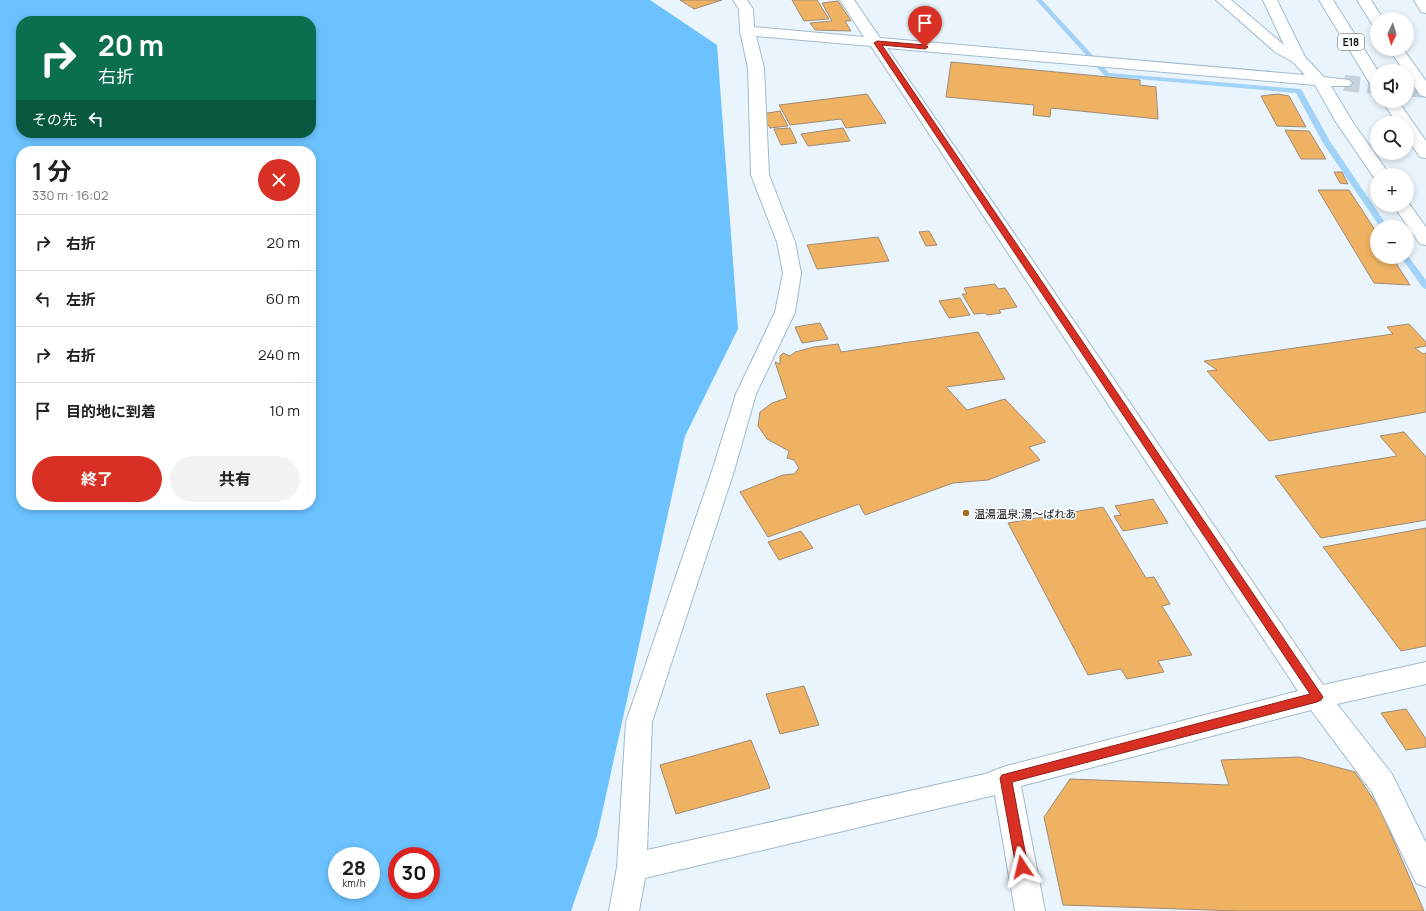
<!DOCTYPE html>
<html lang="ja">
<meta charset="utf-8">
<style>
body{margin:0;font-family:Manrope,"Noto Sans JP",sans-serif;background:#f2f2f2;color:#202124;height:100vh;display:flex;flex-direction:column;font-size:15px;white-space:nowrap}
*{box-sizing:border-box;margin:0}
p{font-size:13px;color:#757577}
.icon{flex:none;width:22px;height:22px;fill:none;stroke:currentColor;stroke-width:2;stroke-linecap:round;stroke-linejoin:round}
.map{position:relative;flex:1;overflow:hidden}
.details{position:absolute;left:16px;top:146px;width:300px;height:364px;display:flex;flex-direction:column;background:#fff;border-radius:16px;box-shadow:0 2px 6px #0003}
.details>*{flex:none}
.hud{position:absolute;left:16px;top:16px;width:300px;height:122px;border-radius:16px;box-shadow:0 2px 6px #0003;background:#0b6e4f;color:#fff;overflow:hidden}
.needle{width:26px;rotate:184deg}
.tools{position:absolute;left:1370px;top:12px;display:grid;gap:8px}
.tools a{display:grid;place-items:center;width:44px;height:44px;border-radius:50%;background:#fff;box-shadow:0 2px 6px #0003;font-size:20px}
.speed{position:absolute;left:328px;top:847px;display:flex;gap:8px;font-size:20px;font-weight:700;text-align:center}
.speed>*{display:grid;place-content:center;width:52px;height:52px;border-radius:50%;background:#fff;box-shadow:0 2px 6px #0003;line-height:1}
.speed small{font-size:10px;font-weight:400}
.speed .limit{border:6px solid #d22;background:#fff;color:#111}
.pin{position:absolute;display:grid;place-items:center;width:34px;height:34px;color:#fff;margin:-41px -17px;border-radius:50% 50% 50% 0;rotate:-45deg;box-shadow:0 0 4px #0007}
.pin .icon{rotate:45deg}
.me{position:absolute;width:44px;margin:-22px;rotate:350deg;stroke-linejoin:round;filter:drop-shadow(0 0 3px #0008)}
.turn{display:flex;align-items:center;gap:14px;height:84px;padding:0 16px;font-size:18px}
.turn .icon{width:52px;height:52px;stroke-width:2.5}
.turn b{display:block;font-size:28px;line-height:34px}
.then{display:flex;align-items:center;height:38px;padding:0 16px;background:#0003;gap:8px;font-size:15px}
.round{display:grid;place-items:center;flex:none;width:42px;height:42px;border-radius:21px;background:#f2f2f2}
.overview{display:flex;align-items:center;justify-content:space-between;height:68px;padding:0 16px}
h1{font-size:24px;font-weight:700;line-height:30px}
.action{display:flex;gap:8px;margin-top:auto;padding:8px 16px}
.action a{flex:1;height:46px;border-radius:24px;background:#d93025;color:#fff;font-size:16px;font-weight:700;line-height:46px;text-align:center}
.action a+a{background:#f2f2f2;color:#202124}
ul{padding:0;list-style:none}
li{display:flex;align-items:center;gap:12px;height:56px;padding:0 16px;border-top:1px solid #e0e0e0}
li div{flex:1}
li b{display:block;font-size:15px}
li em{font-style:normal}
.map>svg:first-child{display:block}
.forest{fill:#6bc2ff;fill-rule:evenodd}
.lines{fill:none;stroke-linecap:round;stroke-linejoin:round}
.stream{fill:#a1d2f7;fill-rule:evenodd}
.building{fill:#efb262;stroke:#9e8c76}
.minor-tunnel{stroke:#c8d2da;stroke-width:16;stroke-dasharray:16 8;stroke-linecap:butt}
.minor-casing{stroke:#a1bacd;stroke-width:2}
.highway-casing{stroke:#a1bacd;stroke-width:2}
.minor{fill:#fff;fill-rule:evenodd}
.highway{fill:#fff;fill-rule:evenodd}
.route{fill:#d93025;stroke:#8d1f18}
.poi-dot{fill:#a06e24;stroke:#fff;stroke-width:1.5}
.labels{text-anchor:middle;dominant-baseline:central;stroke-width:3;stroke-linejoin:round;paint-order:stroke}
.shield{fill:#fff;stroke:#52585d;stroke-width:1}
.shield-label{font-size:10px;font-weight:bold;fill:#081117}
.poi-label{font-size:11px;fill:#081117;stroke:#fff;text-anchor:start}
</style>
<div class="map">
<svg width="1426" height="911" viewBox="0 0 1426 911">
<rect width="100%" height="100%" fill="#eaf4fc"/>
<path class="forest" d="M 0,0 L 650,0 L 717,45 L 738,329 L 685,436 L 597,836 L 571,911 L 0,911 ZM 21,21 L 311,21 L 311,133 L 21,133 ZM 21,151 L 311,151 L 311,505 L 21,505 ZM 337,856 L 371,856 L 371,890 L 337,890 ZM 397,856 L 431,856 L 431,890 L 397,890 Z"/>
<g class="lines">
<g class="stream">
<polygon points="1036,0 1042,0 1109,73 1301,89 1331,143 1388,227 1380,227 1323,143 1296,93 1105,76"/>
<polygon points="1407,255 1426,280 1426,289 1423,288 1401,257 1407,257"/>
</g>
</g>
<g class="building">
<polygon points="680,0 722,0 694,9"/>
<polygon points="792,0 817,0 829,19 804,21"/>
<polygon points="838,1 851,21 845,21 851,31 815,30 810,23 832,21 822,3"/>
<polygon points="951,62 1140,80 1140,85 1156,87 1158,119 1051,108 1050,117 1033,115 1034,105 946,97"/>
<polygon points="867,94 886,123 846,128 841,119 790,125 779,105"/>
<polygon points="1278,94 1289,96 1306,127 1277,126 1261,96"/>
<polygon points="780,111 788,126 770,128 762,114"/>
<polygon points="790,128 797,143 781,145 774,129"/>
<polygon points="843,128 850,141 808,146 801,134"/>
<polygon points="1285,130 1309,131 1326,159 1301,159"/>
<polygon points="1334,172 1342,172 1348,184 1340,183"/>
<polygon points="1318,190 1349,190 1377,233 1377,257 1392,257 1410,285 1374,283"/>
<polygon points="929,231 937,245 926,246 919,232"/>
<polygon points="878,237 889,261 817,269 807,245"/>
<polygon points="995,284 998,289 1005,288 1017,307 999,310 1001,313 987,315 985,313 974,314 962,294 967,294 964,288"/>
<polygon points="960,298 970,315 949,318 939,301"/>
<polygon points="820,323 828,339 802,343 795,327"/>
<polygon points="1409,324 1426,342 1426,346 1415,348 1423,354 1426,353 1426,412 1269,441 1207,371 1217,370 1204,361 1393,334 1387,327"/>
<polygon points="978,332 1005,379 946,387 967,410 1005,399 1046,442 1029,447 1040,460 988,480 953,483 865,515 859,504 768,537 740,492 783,475 794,474 799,468 794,460 787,458 789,451 767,439 758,426 760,412 772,403 787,398 775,362 780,364 780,356 783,353 790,356 795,352 814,347 838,344 841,352"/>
<polygon points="1404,432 1426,457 1426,520 1321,538 1275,476 1397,456 1380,436"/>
<polygon points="1153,499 1168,523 1123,531 1114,516 1121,515 1115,506"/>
<polygon points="1103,507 1146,578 1154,577 1170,604 1162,606 1192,655 1158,661 1164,672 1127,679 1121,669 1088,675 1008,523"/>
<polygon points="1426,528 1426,646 1401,651 1323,547"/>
<polygon points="801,531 813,548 779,560 768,542"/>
<polygon points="804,686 819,725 780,734 766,694"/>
<polygon points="1406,709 1426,739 1426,747 1406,750 1381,713"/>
<polygon points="751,740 770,788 676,814 660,765"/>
<polygon points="1299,757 1355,772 1380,809 1424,911 1238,911 1063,905 1044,817 1070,779 1229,785 1221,760"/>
</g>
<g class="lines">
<g class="minor-tunnel">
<polyline points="1344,83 1377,86"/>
<polyline points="1407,88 1426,90"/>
</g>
<g class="minor-casing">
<g id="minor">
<path d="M 733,0 L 747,0 L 753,9 L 754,27 L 864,37 L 840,0 L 854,0 L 880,38 L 1305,75 L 1293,62 L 1275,52 L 1216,0 L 1231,0 L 1284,45 L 1263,0 L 1277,0 L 1305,57 L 1324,77 L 1349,80 L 1352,83 L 1349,86 L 1331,86 L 1352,121 L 1390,175 L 1377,175 L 1377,179 L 1375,179 L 1336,122 L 1315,85 L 887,48 L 1323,685 L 1426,662 L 1426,684 L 1337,704 L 1392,774 L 1426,843 L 1426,887 L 1416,883 L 1372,792 L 1311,710 L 1021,786 L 1045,911 L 1015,911 L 995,795 L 645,878 L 639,911 L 609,911 L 617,867 L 626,722 L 712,471 L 736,394 L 775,312 L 783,273 L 777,242 L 751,175 L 748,68 L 740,31 L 739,9 ZM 756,36 L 871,46 L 1298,691 L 1006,766 L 985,774 L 647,850 L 652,722 L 734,471 L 756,394 L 795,312 L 801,273 L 795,242 L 769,175 L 764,68 Z"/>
<polygon points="1414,0 1426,0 1426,13 1421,12"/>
<polygon points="1407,201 1426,227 1426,245 1420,244 1393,205 1407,205"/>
</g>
</g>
<g class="highway-casing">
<g id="highway">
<polygon points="1319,0 1333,0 1378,71 1377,87 1372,85 1369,82"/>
<polygon points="1357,0 1371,0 1383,19 1377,19 1377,25 1372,24"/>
<polygon points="1389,49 1403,49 1426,81 1426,97 1420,95 1407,76 1407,71 1404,71"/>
<polygon points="1382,101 1398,101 1426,141 1426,158 1420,157 1407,138 1407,123 1397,123"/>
</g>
</g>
<use href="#minor" class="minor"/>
<use href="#highway" class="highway"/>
</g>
<polygon class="route" points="877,41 925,45 928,47 925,49 882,45 1323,697 1321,700 1317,702 1012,782 1028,867 1026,871 1022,872 1018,871 1016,867 1000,778 1002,775 1310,694 874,43"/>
<circle class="poi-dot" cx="966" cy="513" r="4"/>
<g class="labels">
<rect class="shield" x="1338" y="34" width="26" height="16" rx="3"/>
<g class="shield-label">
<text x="1351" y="42">E18</text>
</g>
<g class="poi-label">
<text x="974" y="513">温湯温泉;湯〜ぱれあ</text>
</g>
</g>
</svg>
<div class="tools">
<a><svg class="needle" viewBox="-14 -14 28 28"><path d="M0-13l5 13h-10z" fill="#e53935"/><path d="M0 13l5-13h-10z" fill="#757577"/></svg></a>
<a><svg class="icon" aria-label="sound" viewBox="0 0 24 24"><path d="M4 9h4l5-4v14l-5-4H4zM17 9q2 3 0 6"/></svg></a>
<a><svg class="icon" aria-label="search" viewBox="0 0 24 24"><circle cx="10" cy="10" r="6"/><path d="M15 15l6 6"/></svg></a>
<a>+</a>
<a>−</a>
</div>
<div class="speed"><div>28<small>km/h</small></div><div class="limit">30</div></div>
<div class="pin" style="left:925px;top:47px;background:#d93025"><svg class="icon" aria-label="arrive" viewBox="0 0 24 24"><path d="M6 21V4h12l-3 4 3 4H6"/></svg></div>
<svg class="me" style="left:1022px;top:867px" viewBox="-20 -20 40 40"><path d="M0-17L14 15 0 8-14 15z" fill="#d93025" stroke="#fff" stroke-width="4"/></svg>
<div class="hud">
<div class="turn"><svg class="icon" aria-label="right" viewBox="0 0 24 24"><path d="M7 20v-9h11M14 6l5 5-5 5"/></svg><div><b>20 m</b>右折</div></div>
<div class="then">その先<svg class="icon" aria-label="left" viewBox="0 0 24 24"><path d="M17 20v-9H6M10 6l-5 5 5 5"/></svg></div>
</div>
<section class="details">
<div class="overview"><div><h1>1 分</h1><p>330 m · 16:02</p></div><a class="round" style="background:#d93025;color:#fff"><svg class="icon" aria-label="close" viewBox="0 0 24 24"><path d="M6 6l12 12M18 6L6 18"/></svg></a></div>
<ul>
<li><svg class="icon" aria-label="right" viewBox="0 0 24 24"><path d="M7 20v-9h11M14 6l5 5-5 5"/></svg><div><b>右折</b></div><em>20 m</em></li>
<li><svg class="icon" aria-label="left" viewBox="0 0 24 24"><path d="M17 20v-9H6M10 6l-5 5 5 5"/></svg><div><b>左折</b></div><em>60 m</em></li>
<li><svg class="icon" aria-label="right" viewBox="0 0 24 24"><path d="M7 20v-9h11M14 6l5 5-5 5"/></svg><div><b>右折</b></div><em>240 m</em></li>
<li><svg class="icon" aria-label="arrive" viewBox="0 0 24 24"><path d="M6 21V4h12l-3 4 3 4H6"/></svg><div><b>目的地に到着</b></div><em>10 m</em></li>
</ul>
<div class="action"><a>終了</a><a>共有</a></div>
</section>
</div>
